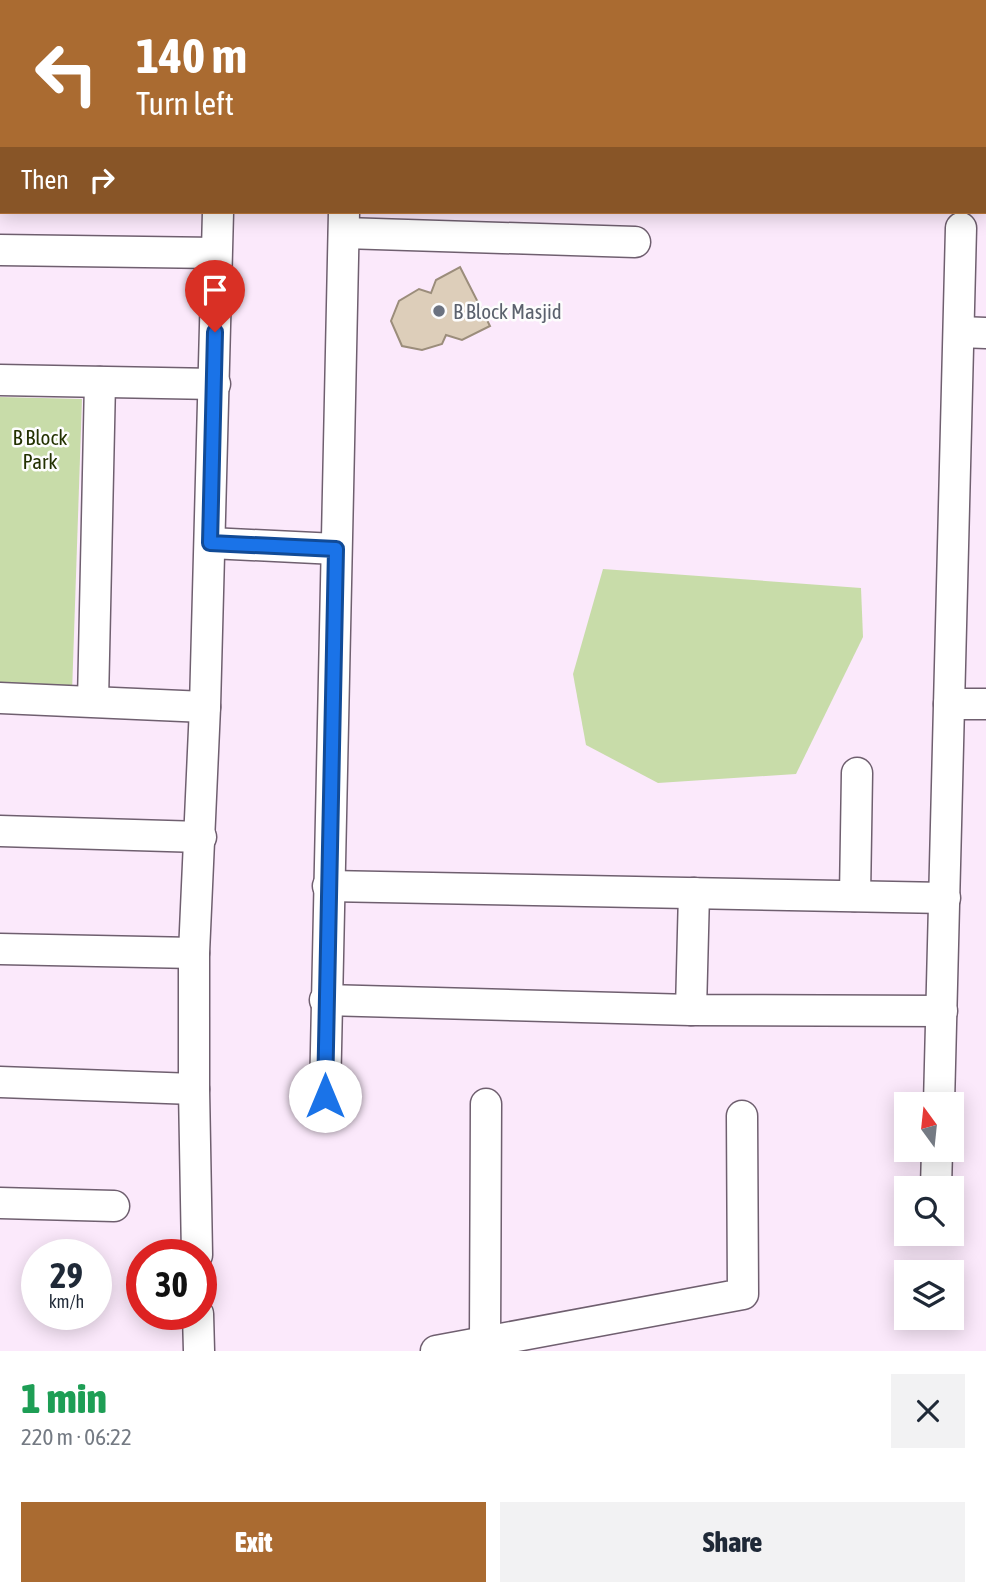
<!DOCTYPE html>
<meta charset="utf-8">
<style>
body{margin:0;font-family:"Asap Condensed",sans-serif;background:#f2f2f3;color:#1f2937;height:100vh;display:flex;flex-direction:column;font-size:26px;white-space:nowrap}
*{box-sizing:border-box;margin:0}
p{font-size:23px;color:#747a83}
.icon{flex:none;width:38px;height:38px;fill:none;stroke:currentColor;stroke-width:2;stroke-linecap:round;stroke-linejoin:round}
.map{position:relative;height:1351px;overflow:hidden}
.sheet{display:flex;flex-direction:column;background:#fff;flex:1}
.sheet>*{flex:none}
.hud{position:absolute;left:0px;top:0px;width:987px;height:214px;box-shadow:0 4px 18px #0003;background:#aa6b31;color:#fff;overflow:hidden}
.needle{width:46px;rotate:345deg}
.fabs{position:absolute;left:894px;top:1092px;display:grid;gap:14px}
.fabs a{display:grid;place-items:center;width:70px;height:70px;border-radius:0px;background:#fff;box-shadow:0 4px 18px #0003;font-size:35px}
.speed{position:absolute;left:21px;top:1239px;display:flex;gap:14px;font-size:35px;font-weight:700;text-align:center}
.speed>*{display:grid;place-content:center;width:91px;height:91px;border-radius:50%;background:#fff;box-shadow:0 4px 18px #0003;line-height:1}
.speed small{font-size:18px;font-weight:400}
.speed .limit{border:10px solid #d22;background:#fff;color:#111}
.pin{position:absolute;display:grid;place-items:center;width:60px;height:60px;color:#fff;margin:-72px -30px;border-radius:50% 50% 50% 0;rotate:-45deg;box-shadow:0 0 7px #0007}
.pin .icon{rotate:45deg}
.me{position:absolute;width:77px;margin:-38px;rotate:0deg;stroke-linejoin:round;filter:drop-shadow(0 0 5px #0008)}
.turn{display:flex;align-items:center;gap:24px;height:147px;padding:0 21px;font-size:32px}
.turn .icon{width:91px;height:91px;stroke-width:2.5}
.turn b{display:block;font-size:49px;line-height:60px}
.then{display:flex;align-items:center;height:66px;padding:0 21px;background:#0003;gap:14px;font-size:26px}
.round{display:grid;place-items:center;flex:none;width:74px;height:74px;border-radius:0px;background:#f2f2f3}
.headline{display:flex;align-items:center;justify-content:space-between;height:119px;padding:0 21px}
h1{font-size:42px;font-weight:800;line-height:52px;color:#1e9e55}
.primary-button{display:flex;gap:14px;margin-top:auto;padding:14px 21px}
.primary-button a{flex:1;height:80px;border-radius:0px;background:#aa6b31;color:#fff;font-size:28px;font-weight:800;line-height:80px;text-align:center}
.primary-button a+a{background:#f2f2f3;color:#1f2937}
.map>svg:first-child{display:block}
.green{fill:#c8dca9}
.building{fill:#ddceba;stroke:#9b8d7b;stroke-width:2}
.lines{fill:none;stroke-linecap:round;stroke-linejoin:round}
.minor-casing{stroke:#6f5f6f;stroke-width:33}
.minor{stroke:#fff;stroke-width:30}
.route-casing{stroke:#114b97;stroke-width:18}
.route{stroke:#1a73e8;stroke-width:12}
.worship-dot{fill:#6b7280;stroke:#fdfdfd;stroke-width:2.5}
.labels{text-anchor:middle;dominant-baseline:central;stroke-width:5;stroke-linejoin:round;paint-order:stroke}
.worship-label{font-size:21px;fill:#5b616d;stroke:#fdfdfd;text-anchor:start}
.park-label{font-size:21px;fill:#233101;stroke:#fdfdfd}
</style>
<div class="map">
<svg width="986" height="1351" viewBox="0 0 986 1351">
<rect width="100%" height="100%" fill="#fbe9fb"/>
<g class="green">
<polygon points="0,397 82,399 72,693 0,692"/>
<polygon points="603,569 861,588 863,637 796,774 658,783 586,745 573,674"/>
</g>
<polygon class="building" points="460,267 490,326 462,340 446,335 442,344 422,350 402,346 391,321 399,301 419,289 431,293 436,280"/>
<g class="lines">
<g class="minor-casing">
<g id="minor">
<polyline points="982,0 986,0"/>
<polyline points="349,2 349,0"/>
<polyline points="0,5 2,6"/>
<polyline points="985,31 986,31"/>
<polyline points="0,131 2,131"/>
<polyline points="344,233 635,242"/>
<polyline points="0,250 216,253"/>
<polyline points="959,332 986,333"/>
<polyline points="0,380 215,384"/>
<polyline points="210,543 336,549"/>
<polyline points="0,698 205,707"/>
<polyline points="93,701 100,382"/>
<polyline points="949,704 986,704"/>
<polyline points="0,831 201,837"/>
<polyline points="328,886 945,898"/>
<polyline points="855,896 857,773"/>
<polyline points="0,949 194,953"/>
<polyline points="325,1000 691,1010 942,1011"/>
<polyline points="691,1010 694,893"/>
<polyline points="0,1082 194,1089"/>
<polyline points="325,1096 344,212"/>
<polyline points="939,1104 961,228"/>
<polyline points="936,1188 937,1150"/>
<polyline points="0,1203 114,1206"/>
<polyline points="197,1255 194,1089 194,953 205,707 218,212"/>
<polyline points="198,1314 199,1351"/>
<polyline points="485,1342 486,1104"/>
<polyline points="436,1351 743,1294 742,1116"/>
</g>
</g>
<use href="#minor" class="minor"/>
</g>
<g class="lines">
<g class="route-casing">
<polyline id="route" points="215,332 210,543 336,549 325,1096"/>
</g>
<use href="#route" class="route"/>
</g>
<circle class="worship-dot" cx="439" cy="311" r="7"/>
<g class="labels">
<g class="worship-label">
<text x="453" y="311">B Block Masjid</text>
</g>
<g class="park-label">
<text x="40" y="437">B Block<tspan x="40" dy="24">Park</tspan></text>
</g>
</g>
</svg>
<div class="fabs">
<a><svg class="needle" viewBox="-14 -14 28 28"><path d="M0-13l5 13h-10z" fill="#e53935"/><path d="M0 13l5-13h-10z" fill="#747a83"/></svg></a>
<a><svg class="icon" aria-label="search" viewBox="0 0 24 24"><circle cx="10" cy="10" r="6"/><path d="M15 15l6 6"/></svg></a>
<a><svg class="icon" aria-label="layers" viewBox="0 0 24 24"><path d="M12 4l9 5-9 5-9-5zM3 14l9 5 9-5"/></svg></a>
</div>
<div class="speed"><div>29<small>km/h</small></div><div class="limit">30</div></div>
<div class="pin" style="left:215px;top:332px;background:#d93025"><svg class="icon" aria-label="arrive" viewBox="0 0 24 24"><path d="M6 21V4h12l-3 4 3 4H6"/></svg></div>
<svg class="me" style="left:325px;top:1096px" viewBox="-20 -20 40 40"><circle r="19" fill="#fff"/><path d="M0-13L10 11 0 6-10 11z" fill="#1a73e8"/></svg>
<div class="hud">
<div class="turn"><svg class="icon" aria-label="left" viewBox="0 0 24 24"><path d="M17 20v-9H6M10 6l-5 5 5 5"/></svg><div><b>140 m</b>Turn left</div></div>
<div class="then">Then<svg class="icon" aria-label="right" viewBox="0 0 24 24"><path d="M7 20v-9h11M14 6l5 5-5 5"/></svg></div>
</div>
</div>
<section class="sheet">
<div class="headline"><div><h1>1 min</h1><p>220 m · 06:22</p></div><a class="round"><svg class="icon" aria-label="close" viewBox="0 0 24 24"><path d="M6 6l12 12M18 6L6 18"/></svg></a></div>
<div class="primary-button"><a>Exit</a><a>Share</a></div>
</section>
